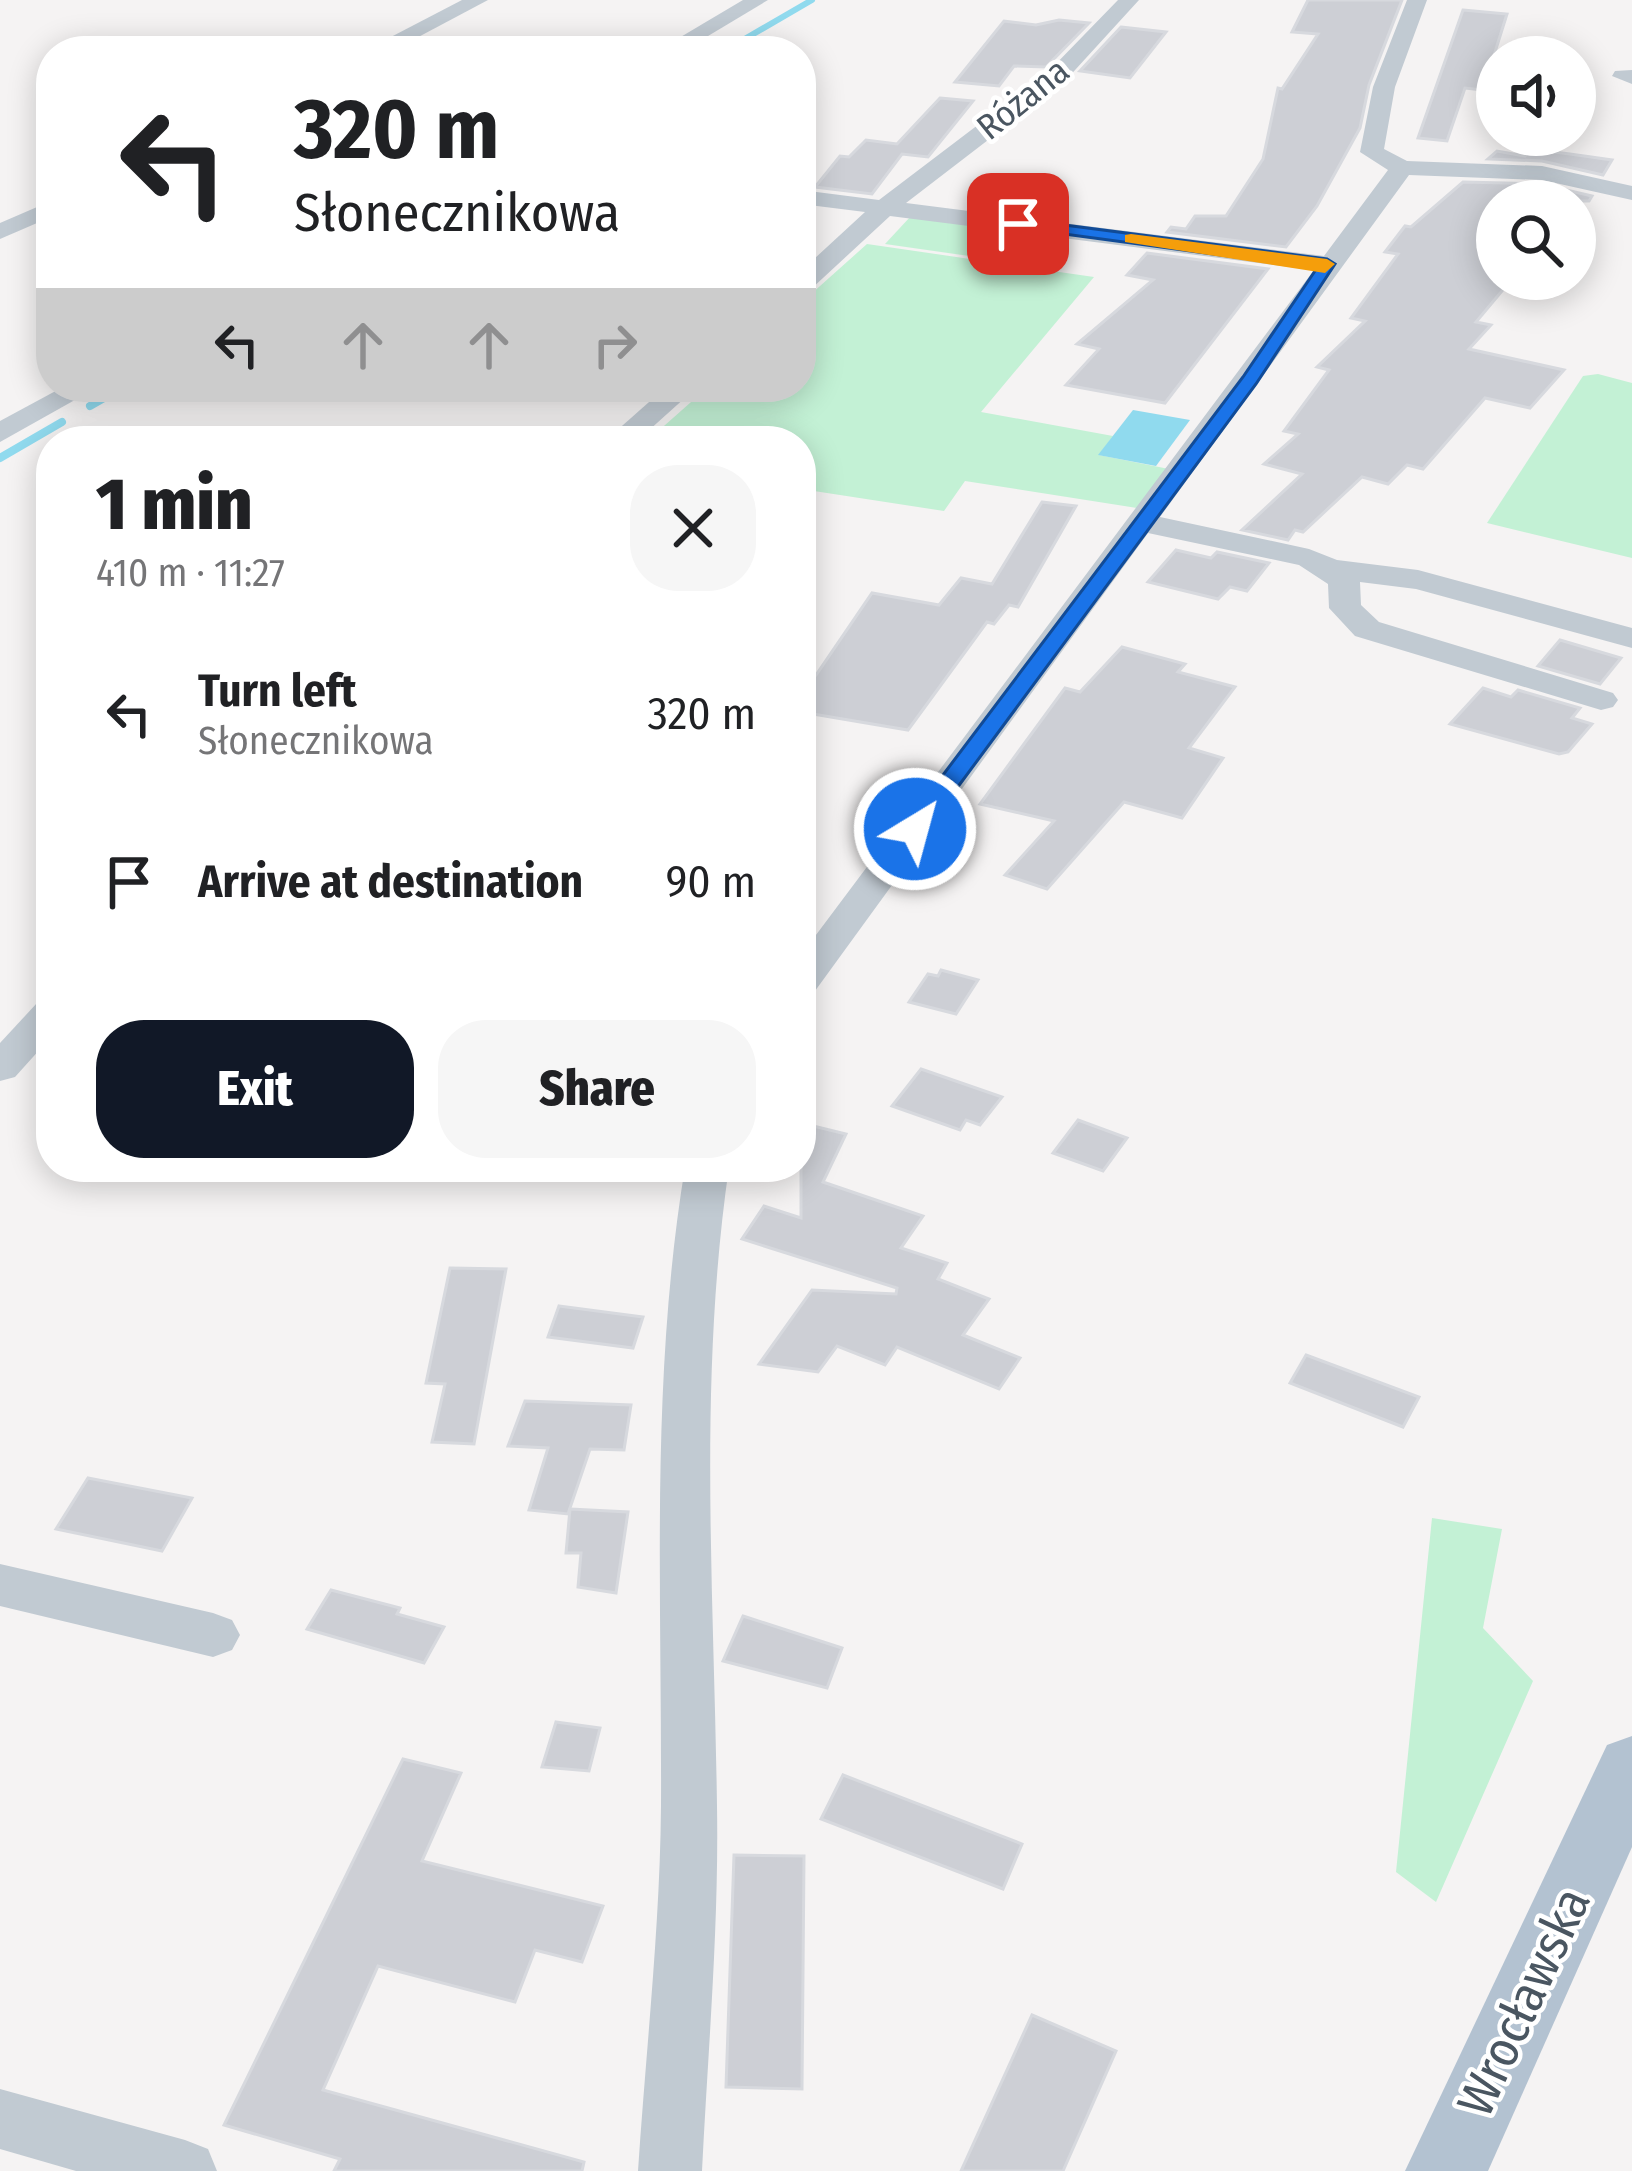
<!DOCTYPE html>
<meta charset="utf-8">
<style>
body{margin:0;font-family:"Fira Sans Condensed",sans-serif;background:#f6f6f6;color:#202124;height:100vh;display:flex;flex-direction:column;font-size:45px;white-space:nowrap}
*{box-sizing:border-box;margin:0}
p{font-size:39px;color:#757577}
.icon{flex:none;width:66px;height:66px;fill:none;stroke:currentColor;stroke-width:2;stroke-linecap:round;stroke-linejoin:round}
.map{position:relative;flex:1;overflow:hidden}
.details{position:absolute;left:36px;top:426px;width:780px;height:756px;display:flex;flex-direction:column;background:#fff;border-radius:48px;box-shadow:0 6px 30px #0003}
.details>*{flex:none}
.banner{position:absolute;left:36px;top:36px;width:780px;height:366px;border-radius:48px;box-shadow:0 6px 30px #0003;background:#fff;color:#202124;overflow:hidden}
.fabs{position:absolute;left:1476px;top:36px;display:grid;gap:24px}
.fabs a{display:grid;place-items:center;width:120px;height:120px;border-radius:50%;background:#fff;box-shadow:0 6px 30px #0003;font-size:60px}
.pin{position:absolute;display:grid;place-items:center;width:102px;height:102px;color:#fff;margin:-51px;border-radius:24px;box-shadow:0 6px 18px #0006}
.me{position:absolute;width:132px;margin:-66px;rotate:37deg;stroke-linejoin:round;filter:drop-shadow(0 0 9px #0008)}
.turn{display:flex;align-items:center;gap:42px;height:252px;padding:0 60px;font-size:54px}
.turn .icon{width:156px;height:156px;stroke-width:2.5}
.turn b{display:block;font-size:84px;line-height:102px}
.lanes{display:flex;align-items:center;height:114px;padding:0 60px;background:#0003;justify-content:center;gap:60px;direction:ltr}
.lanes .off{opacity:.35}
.round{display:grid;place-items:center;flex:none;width:126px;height:126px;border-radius:48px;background:#f6f6f6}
.overview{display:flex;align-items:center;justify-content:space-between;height:204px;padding:0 60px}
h1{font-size:72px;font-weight:800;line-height:90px}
.primary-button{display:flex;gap:24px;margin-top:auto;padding:24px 60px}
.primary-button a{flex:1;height:138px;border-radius:48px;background:#111827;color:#fff;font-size:48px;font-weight:800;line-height:138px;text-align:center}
.primary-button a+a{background:#f6f6f6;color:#202124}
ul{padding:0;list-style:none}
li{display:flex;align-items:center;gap:36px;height:168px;padding:0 60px}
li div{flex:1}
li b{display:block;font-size:45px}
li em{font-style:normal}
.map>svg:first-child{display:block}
.green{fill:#c3f1d5}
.water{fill:#90daee}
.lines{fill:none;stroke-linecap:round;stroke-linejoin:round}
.stream-far1{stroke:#90daee;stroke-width:6}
.stream{stroke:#90daee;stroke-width:8}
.building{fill:#cdcfd5;stroke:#d7d9de;stroke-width:3}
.minor{fill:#c1cad2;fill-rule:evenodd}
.major{fill:#b3c2d1;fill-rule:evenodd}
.route{fill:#1a73e8;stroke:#114b97;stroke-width:3}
.slow{fill:#f59e0b}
.labels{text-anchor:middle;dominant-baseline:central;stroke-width:9;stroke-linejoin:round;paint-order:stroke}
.far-street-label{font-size:36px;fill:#4a5661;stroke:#fff}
.near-street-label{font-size:51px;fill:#4a5661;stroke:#fff}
</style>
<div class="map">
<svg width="1632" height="2171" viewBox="0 0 1632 2171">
<rect width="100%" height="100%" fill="#f5f3f3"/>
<g class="green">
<polygon points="911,216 992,227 969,256 885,244"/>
<polygon points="867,244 1094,277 981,412 1113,436 1099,455 1169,469 1137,508 965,481 944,511 801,489 801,441 647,441 708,387 801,387 801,303"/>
<polygon points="1598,374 1632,383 1632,558 1487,523 1583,376"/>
<polygon points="1432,1518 1502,1529 1483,1628 1533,1681 1436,1902 1396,1872"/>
</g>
<polygon class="water" points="1133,410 1190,420 1156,466 1098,455"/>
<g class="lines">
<polyline class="stream-far1" points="724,51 812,0"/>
<g class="stream">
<polyline points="90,406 123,387"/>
<polyline points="0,458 62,422"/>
</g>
</g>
<g class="building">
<polygon points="1308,0 1402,0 1369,85 1360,128 1317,206 1286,247 1167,232 1171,227 1186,229 1195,216 1226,216 1263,159 1278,88 1282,89 1318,34 1292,32"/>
<polygon points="1463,10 1507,14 1483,90 1465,88 1447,141 1418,138"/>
<polygon points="1059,20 1089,23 1046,67 1014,66 999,86 955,82 1004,21 1036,25"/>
<polygon points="1121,27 1166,32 1130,78 1080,71"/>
<polygon points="940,98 973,101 928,157 902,154 872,194 815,187 840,156 849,157 866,140 897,144"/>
<polygon points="1530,149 1570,154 1612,160 1603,175 1542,161 1488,159 1497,151 1525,156"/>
<polygon points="1463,182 1541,184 1592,196 1589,201 1497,201 1497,279 1512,279 1476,322 1491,325 1469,349 1564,370 1530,408 1485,398 1423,469 1407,465 1388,484 1362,477 1303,532 1295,530 1288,540 1242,530 1302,474 1264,464 1298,434 1284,431 1329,370 1317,367 1365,321 1351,318 1398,254 1385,252 1405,226 1411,227"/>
<polygon points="1147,253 1268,269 1165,403 1066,385 1099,349 1077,344 1153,280 1127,275"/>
<polygon points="1042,502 1076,506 1018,607 1009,605 994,624 987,622 908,730 801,712 801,672 816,675 872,593 939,605 961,578 992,584"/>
<polygon points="1176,550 1211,558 1217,552 1269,563 1247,591 1230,587 1218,599 1148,582"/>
<polygon points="1560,640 1621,658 1600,684 1538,666"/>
<polygon points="1122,647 1185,664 1178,672 1235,687 1189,748 1223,758 1182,818 1124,802 1047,889 1005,875 1054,821 980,804 1065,688 1080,692"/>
<polygon points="1483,688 1511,697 1518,690 1580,708 1572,718 1592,724 1568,752 1559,754 1450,724"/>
<polygon points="941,970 978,980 956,1014 909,1002 928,974 938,976"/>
<polygon points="921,1069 1002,1097 980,1125 966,1120 960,1130 892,1106"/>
<polygon points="1078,1120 1127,1138 1103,1171 1053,1153"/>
<polygon points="801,1123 846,1134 823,1182 923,1216 901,1248 947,1263 938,1279 989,1299 963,1335 1020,1358 999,1389 897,1347 885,1365 837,1346 818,1372 759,1364 812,1290 896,1294 897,1288 742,1239 764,1206 801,1218"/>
<polygon points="450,1268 506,1269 474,1444 432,1442 445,1384 426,1383"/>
<polygon points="559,1306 643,1317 633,1348 548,1337"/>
<polygon points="1306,1355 1419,1397 1403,1427 1290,1383"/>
<polygon points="525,1401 631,1405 624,1450 590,1449 568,1514 529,1510 548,1448 508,1446"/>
<polygon points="88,1478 192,1498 162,1551 56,1529"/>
<polygon points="570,1509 628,1512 616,1593 578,1587 581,1553 566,1553"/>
<polygon points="331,1590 400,1608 397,1614 444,1627 424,1663 307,1629"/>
<polygon points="743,1616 842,1648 827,1688 723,1661"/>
<polygon points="556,1722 600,1728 589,1771 542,1767"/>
<polygon points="403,1759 461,1773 422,1861 603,1906 582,1962 535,1950 515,2002 378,1966 323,2090 584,2162 582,2171 334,2171 340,2159 224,2125"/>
<polygon points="843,1775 1022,1844 1003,1889 821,1819"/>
<polygon points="734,1855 804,1856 802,2089 726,2087"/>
<polygon points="1032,2015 1116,2051 1063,2171 961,2171"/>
</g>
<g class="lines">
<g class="minor">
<polygon points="462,0 488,0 392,51 364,51"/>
<polygon points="743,0 768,0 683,51 657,51"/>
<polygon points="1118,0 1139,0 1065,81 906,203 1324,256 1388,170 1360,152 1373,87 1407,0 1427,0 1395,87 1384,149 1407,161 1542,166 1632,186 1632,200 1542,180 1409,175 1160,517 1309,549 1337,560 1418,570 1632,628 1632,648 1416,589 1360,582 1361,605 1379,622 1613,693 1618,700 1613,707 1601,710 1355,636 1329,608 1328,584 1299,565 1148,533 815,991 801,994 801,955 1314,270 890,216 810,290 801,293 801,271 865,212 801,204 801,190 879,200 1049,71"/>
<polygon points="1632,70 1632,84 1612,76 1615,71"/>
<polygon points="51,201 51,217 0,239 0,223"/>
<polygon points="63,387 98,387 0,442 0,421"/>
<polygon points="666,387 697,387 637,441 605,441"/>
<polygon points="51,999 51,1037 15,1077 0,1081 0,1043 37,1003"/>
<path d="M 685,1167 L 729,1167 C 698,1380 714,1591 717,1806 C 719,1928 708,2049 702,2171 L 638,2171 C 646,2049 660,1928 661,1806 C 662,1591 650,1380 685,1167 Z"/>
<polygon points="0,1564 213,1613 232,1620 240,1635 232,1650 213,1657 0,1606"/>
<polygon points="0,2089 185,2140 208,2149 217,2171 76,2171 0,2149"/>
</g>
<polygon class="major" points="1632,1736 1632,1847 1488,2171 1405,2171 1607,1745"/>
</g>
<polygon class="route" points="1018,219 1327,259 1335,264 1256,384 923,834 906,834 906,824 1243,377 1317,268 1012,227 1010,224"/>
<polygon class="slow" points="1131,234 1327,259 1335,264 1325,273 1125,242 1125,235"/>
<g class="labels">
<g class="far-street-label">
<text transform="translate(1023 99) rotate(-39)">Różana</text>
</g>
<g class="near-street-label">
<text transform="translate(1524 2002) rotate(-65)">Wrocławska</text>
</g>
</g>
</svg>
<div class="fabs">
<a><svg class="icon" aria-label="sound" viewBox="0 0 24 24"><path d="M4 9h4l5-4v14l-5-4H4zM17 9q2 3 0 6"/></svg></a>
<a><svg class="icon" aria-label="search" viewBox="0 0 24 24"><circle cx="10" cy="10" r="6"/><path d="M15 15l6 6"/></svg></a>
</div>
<div class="pin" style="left:1018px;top:224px;background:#d93025"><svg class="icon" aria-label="arrive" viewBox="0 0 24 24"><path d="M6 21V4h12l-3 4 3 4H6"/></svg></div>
<svg class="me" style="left:915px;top:829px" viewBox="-20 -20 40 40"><circle r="17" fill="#1a73e8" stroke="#fff" stroke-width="3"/><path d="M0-11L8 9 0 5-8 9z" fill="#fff"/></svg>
<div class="banner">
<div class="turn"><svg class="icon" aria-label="left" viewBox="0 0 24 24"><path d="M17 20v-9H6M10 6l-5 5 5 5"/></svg><div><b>320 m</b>Słonecznikowa</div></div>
<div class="lanes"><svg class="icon" aria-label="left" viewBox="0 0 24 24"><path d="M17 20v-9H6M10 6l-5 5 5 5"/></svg><svg class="icon off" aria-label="ahead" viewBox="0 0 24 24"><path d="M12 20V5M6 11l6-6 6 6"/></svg><svg class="icon off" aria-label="ahead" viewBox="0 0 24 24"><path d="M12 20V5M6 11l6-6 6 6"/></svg><svg class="icon off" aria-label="right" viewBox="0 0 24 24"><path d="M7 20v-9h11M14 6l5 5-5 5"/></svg></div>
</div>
<section class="details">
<div class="overview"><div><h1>1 min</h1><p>410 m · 11:27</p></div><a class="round"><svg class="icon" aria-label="close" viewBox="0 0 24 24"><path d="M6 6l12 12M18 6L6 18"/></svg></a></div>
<ul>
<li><svg class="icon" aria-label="left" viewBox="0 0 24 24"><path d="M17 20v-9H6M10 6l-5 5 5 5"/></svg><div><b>Turn left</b><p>Słonecznikowa</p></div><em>320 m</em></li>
<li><svg class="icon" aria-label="arrive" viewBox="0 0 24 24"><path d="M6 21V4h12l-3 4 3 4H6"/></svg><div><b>Arrive at destination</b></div><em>90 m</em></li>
</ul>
<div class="primary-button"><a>Exit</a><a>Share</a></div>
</section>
</div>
